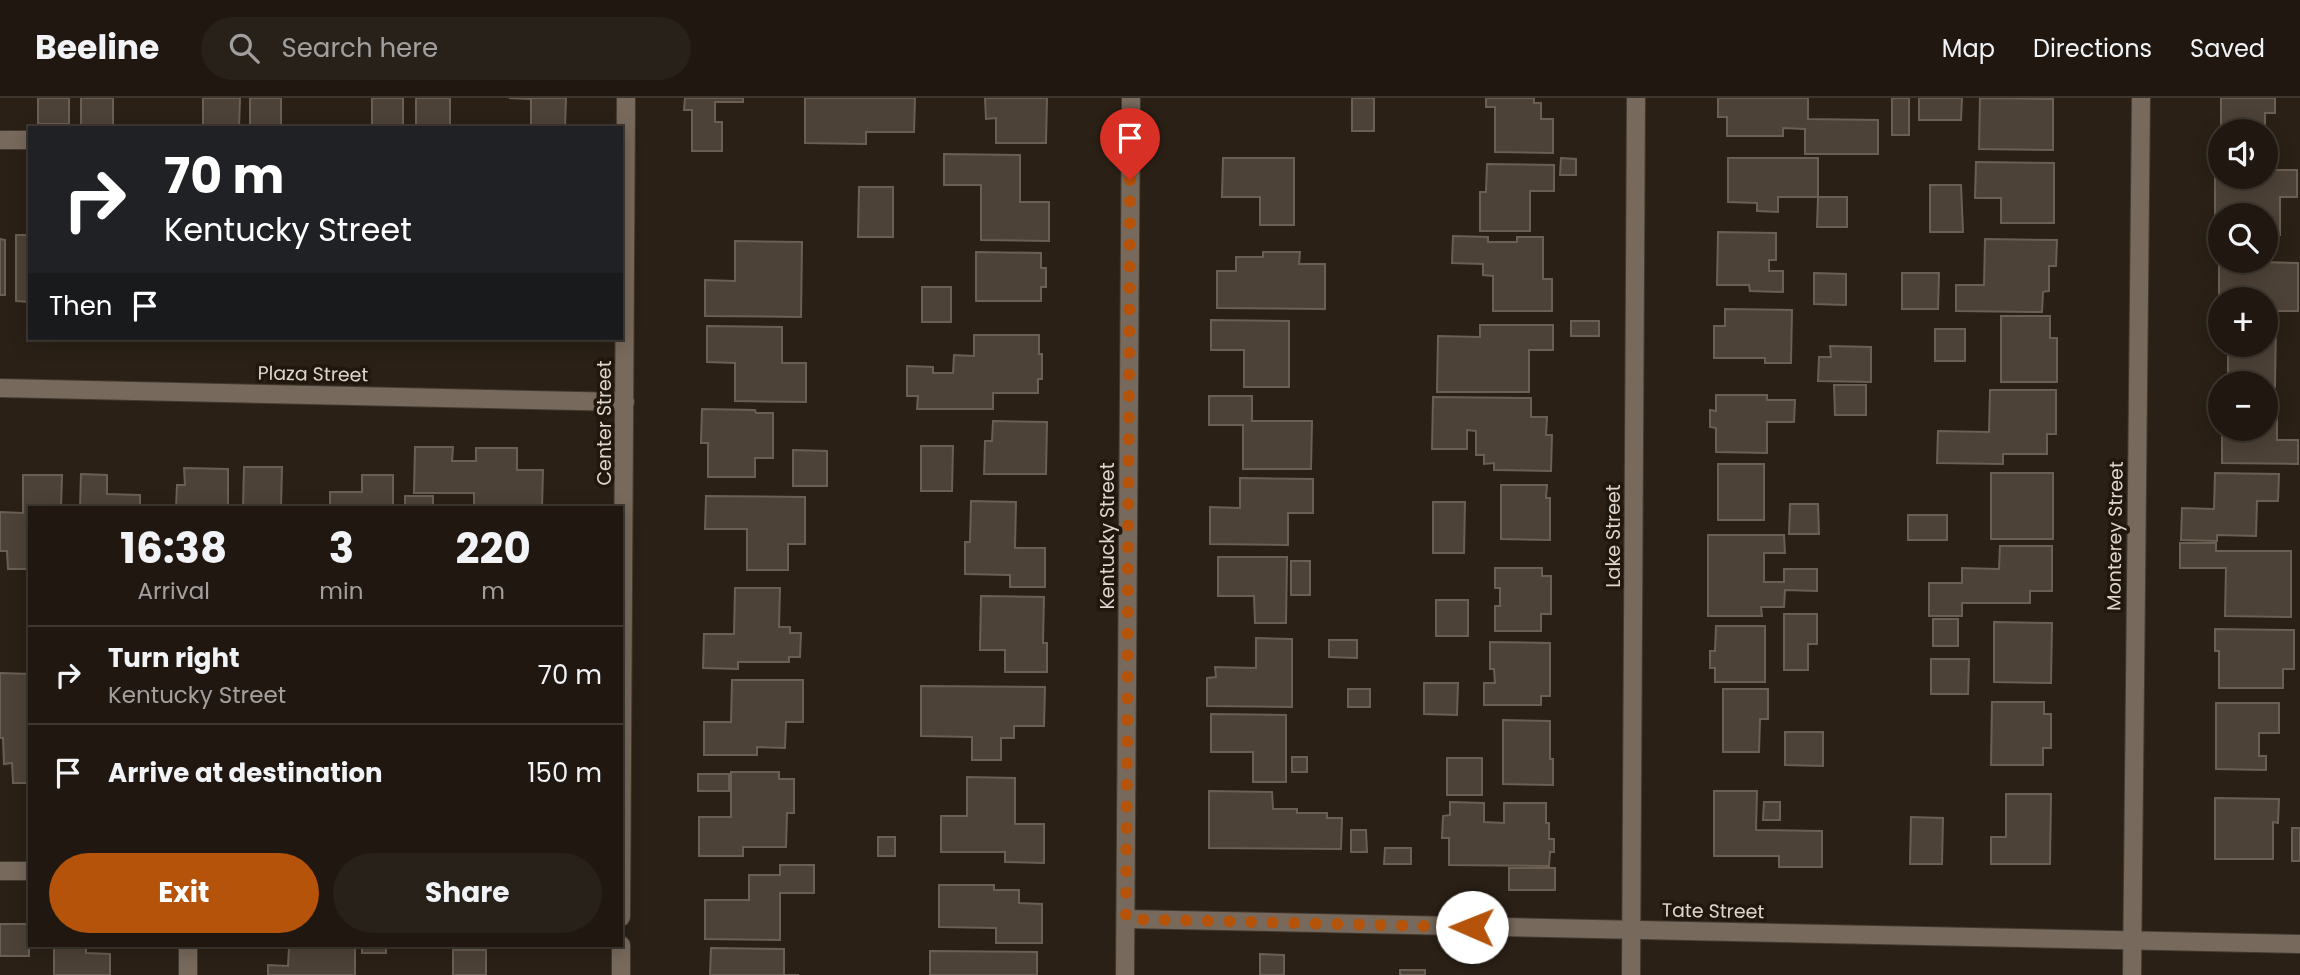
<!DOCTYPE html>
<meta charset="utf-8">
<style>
body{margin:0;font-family:Poppins,sans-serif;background:#282119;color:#f1f3f6;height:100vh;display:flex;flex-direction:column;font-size:26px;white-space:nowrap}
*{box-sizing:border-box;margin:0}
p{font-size:23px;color:#a2a09f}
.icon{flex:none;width:38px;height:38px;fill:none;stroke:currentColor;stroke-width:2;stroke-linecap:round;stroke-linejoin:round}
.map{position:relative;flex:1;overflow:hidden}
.details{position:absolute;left:28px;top:408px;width:595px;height:441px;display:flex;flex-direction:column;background:#201810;border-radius:0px;box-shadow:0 4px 18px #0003,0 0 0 2px #3d3730}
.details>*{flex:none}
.banner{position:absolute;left:28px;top:28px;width:595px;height:214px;border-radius:0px;box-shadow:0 4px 18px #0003,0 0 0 2px #3d3730;background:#202124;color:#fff;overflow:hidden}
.controls{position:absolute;left:2208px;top:21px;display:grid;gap:14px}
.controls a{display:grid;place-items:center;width:70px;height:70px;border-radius:50%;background:#201810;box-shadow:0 4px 18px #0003,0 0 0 2px #3d3730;font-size:35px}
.pin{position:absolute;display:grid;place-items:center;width:60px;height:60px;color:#fff;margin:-72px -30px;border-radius:50% 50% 50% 0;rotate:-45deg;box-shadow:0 0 7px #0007}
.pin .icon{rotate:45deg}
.me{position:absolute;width:77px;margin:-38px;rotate:271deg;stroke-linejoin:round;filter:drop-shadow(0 0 5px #0008)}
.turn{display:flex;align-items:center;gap:24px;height:147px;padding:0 21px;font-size:32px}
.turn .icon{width:91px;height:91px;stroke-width:2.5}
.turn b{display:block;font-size:49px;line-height:60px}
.then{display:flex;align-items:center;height:66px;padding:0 21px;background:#0003;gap:14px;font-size:26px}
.eta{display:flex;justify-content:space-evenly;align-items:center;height:119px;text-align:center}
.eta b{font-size:42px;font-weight:700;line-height:49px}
.primary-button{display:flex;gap:14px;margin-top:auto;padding:14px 21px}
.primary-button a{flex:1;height:80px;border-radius:42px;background:#b45309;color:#fff;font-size:28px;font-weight:700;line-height:80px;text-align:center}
.primary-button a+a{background:#282119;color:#f1f3f6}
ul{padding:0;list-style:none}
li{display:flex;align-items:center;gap:21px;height:98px;padding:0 21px;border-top:2px solid #3d3730}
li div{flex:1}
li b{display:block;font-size:26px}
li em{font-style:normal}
header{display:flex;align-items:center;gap:42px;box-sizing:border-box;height:98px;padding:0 35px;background:#201810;border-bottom:2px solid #3d3730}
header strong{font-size:33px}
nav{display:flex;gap:38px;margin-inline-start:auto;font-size:24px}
.search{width:490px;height:63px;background:#282119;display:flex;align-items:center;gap:18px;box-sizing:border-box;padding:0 24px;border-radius:38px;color:#a2a09f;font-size:26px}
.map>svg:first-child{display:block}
.building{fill:#4d4237;stroke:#6b5f53;stroke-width:2}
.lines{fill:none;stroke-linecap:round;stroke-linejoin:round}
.minor-casing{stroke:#433a30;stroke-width:20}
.minor{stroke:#77695b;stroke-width:18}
.route{stroke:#b45309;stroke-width:12;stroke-dasharray:0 21.6}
.labels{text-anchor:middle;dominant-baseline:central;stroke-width:7;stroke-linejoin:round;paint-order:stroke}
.street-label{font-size:19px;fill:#ded7d0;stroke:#21170d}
</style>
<header>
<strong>Beeline</strong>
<div class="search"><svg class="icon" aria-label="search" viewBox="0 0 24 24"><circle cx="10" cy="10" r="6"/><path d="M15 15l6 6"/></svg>Search here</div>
<nav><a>Map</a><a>Directions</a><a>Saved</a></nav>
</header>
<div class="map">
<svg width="2300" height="877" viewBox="0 0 2300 877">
<rect width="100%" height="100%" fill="#2a2016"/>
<g class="building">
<rect x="38" y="0" width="31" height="26"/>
<rect x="81" y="0" width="32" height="27"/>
<polygon points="203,0 240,0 239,30 203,30"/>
<rect x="250" y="0" width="31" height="30"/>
<rect x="372" y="0" width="31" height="30"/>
<rect x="416" y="0" width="34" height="30"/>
<polygon points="509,0 566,0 565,30 531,30 531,1"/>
<polygon points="685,0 743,0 743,4 715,4 715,24 722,24 722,53 692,53 692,12 684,12"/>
<polygon points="805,0 915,0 914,34 866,34 866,46 805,45"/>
<polygon points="985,0 1047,0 1046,45 996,45 996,20 986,21"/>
<rect x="1352" y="0" width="22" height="33"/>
<polygon points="1486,0 1534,0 1534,5 1541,5 1541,21 1553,21 1553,55 1495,54 1495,9 1486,9"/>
<polygon points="1718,0 1808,0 1808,21 1878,22 1878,56 1805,56 1805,31 1783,30 1783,38 1727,38 1727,19 1718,19"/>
<rect x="1892" y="0" width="17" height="37"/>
<polygon points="1919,0 1962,0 1961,22 1919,22"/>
<polygon points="1980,0 2053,1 2053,52 1979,51"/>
<polygon points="2221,0 2275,0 2275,15 2265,15 2265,33 2221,33 2221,60"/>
<polygon points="944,56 1020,57 1020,104 1049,104 1049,143 981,142 981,87 944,87"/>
<polygon points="1223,60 1294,60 1294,127 1260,127 1260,99 1222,99"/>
<polygon points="1561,60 1576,61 1576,77 1560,77"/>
<polygon points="1728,60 1818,60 1818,99 1778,99 1778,114 1757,113 1757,105 1728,104"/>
<polygon points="1976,64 2054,65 2054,125 2001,125 2001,100 1975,100"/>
<polygon points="1487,66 1554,67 1554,93 1530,93 1530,133 1480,133 1480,94 1486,94"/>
<polygon points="2215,71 2221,71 2221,79 2266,79 2266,72 2297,72 2297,99 2280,99 2280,137 2266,137 2266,117 2221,117 2221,137 2215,137"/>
<polygon points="1930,87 1961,87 1963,134 1930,134"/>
<polygon points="859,89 893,89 893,139 858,139"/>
<polygon points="1818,99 1847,99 1847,129 1817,129"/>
<polygon points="1718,134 1776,135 1776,162 1769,162 1769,173 1783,173 1783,194 1750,193 1749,187 1717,187"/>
<polygon points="16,137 30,137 30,204 16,203"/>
<polygon points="1453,138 1488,139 1488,144 1517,144 1517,139 1543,139 1543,181 1552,181 1552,213 1493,213 1493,178 1483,177 1483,166 1452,165"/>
<polygon points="0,141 5,142 5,197 0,197"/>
<polygon points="1985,141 2057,142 2056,168 2049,168 2049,193 2043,194 2042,214 1956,213 1956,187 1984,187"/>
<polygon points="735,143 802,144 801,219 705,218 705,182 735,183"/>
<polygon points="2219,146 2221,163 2298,165 2298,213 2266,213 2266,201 2221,201 2219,212"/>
<polygon points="976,154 1041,155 1041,170 1046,170 1046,189 1041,189 1041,203 976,203"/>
<polygon points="1263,154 1300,154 1299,166 1325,166 1325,211 1217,210 1217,173 1236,173 1236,159 1263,159"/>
<polygon points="1814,175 1846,176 1846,207 1814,206"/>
<polygon points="1902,175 1939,175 1938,211 1902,211"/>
<rect x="922" y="189" width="29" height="35"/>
<polygon points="1725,211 1792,212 1791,265 1765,265 1765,260 1714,260 1714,228 1725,228"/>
<polygon points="2001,218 2050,218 2050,240 2057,240 2057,284 2001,284"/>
<polygon points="1211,222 1289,223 1289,289 1244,289 1244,252 1211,252"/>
<polygon points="2219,222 2221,222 2221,247 2266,247 2266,222 2276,222 2275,289 2266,289 2266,285 2228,285 2228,250 2219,250"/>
<rect x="1571" y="223" width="28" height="15"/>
<polygon points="1480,227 1553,227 1553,252 1529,252 1529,294 1437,294 1438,238 1480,239"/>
<polygon points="707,228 782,229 782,265 806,265 806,304 735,303 735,265 707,264"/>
<rect x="1935" y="231" width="30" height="32"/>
<polygon points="974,237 1039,237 1039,256 1042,256 1042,281 1038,281 1038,295 993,295 993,311 917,311 918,298 907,298 907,268 933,269 933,275 953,275 954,257 974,258"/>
<polygon points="1830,248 1871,249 1871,284 1818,283 1819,259 1831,259"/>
<polygon points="1834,287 1866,287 1866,317 1835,317"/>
<polygon points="1990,292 2056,292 2056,336 2047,336 2047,356 2003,356 2003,366 1937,365 1938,333 1989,334"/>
<polygon points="1716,297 1767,297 1767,302 1795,302 1794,324 1767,324 1767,355 1716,354 1716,330 1710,329 1710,312 1716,313"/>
<polygon points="1209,298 1252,298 1252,323 1312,323 1311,371 1243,371 1243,327 1209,327"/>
<polygon points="1433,299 1531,300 1531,319 1547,319 1546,337 1552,337 1551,373 1494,372 1494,365 1484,366 1484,357 1476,357 1476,333 1467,332 1467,351 1432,351"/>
<polygon points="2266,302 2277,302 2277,342 2298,342 2298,366 2222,365 2222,331 2266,331"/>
<polygon points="702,311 755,312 756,315 773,315 773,360 755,360 755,379 708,379 708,345 701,345"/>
<polygon points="993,323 1047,324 1046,376 984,376 985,343 992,343"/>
<polygon points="921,348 953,348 952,393 921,393"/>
<polygon points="415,349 453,349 452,363 476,363 476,350 517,350 517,372 543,372 542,410 474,410 474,395 414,395"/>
<polygon points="793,352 827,353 827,388 793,388"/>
<rect x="1718" y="366" width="46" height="56"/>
<polygon points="244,369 282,369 281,410 243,410"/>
<polygon points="184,370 228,371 228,410 176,410 177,387 185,387"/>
<rect x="1991" y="375" width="62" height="66"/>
<polygon points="2215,375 2279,376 2278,403 2257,403 2256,438 2217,437 2217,443 2181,442 2182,410 2214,411"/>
<polygon points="81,376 107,377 107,396 140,397 140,410 80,410"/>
<polygon points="23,377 62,377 61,410 30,410 30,471 8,471 7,453 0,453 0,414 23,415"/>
<polygon points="362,377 393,377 393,410 330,410 330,394 362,394"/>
<polygon points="1240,380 1313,381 1313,415 1288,415 1288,447 1210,446 1210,409 1240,410"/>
<polygon points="1501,387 1547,387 1546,400 1550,400 1550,442 1501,441"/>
<rect x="405" y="398" width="28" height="12"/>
<polygon points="706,398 805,399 805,446 788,446 788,472 747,472 747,431 705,431"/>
<polygon points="971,403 1016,404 1015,450 1045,450 1045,489 1010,489 1010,477 965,476 965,444 970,444"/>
<polygon points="1433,404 1465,404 1464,455 1433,455"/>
<polygon points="1790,406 1818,406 1819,436 1789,436"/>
<rect x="1908" y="417" width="39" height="25"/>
<polygon points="1708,437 1784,437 1785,455 1764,455 1764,484 1784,484 1784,471 1817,471 1817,493 1785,492 1784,509 1761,509 1762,518 1708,518"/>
<polygon points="2180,445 2216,445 2216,453 2291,453 2291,519 2225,518 2226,470 2180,470"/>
<polygon points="2000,448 2052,448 2052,493 2030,493 2030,505 1962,505 1962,518 1929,518 1929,485 1962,485 1962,470 1999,471"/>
<polygon points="1218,459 1287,459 1286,525 1255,525 1254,498 1218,498"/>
<rect x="1291" y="463" width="19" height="34"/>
<polygon points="1495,470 1542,470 1542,478 1551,478 1551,516 1541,516 1541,533 1495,533 1495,508 1500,508 1500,490 1495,490"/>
<polygon points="735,490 780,490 779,529 790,529 790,535 801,535 800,559 789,559 789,564 738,564 738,571 703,570 704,536 734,536"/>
<polygon points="981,498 1044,499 1043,545 1047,545 1047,574 1005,574 1005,552 980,552"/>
<rect x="1436" y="502" width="32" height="36"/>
<polygon points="1784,516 1817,516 1817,546 1808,546 1808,572 1784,572"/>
<rect x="1933" y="521" width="25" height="27"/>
<polygon points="1994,524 2052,525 2051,585 1994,584"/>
<polygon points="1716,528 1765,528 1765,584 1715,584 1715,570 1710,570 1710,553 1715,553"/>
<polygon points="2215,531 2294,532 2294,571 2283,571 2283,590 2219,590 2219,553 2215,553"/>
<polygon points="1256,540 1292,541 1292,609 1207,608 1207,580 1216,579 1215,569 1256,570"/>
<polygon points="1329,542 1357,542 1357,560 1329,559"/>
<polygon points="1490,544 1550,545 1550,598 1541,598 1541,607 1484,607 1484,585 1495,585 1494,571 1490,571"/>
<polygon points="1931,561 1969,561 1968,596 1931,596"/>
<polygon points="0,575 30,576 30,685 13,685 12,665 4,666 3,640 0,640"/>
<polygon points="732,582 803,582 803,624 786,624 785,650 757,649 757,657 704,657 704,624 731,624"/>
<polygon points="1424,585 1458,585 1457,617 1424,616"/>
<polygon points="921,588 1045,589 1044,628 1014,628 1014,640 1001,640 1001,662 972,662 972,639 921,638"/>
<rect x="1348" y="591" width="22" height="18"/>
<polygon points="1723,591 1768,591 1768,621 1760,621 1759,654 1723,654"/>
<polygon points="1992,604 2044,604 2044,616 2051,616 2051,650 2043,650 2043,667 1991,667"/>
<polygon points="2216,605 2279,605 2279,635 2259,635 2259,658 2266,658 2266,672 2216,671"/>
<polygon points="1211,616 1286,617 1286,684 1253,684 1253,654 1211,654"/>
<polygon points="1503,622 1550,623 1550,661 1553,661 1553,687 1503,686"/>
<polygon points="1785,634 1823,634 1823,668 1785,667"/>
<rect x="1292" y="659" width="15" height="15"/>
<rect x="1447" y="660" width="35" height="37"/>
<polygon points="731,674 779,674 779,681 794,681 794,715 787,715 786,749 743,749 743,758 699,758 699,719 731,719"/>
<rect x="698" y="676" width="31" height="17"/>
<polygon points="967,679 1015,680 1015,726 1044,726 1044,765 1005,764 1005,754 941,754 941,718 967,718"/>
<polygon points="1209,693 1272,694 1273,711 1297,711 1297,715 1327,715 1327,720 1342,720 1341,751 1209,750"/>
<polygon points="1714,693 1757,693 1756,732 1822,733 1822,769 1779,769 1779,758 1714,758"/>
<polygon points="2006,696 2051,696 2050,766 1991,766 1991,739 2006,739"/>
<polygon points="2215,700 2279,701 2278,725 2273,724 2273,761 2215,761"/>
<polygon points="1450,704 1484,705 1484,724 1504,725 1504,705 1546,705 1546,725 1549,725 1549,741 1554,741 1554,754 1550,754 1549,768 1449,767 1449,740 1442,740 1443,718 1450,717"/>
<polygon points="1764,704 1780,704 1780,722 1763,722"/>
<polygon points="1911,719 1943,720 1942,766 1910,766"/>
<rect x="2292" y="730" width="8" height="33"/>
<polygon points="1351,732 1366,732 1367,754 1351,754"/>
<rect x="878" y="739" width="17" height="19"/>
<polygon points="1385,750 1411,750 1411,766 1384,766"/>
<polygon points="780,767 814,767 814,795 780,795 780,842 705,841 705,802 749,802 749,777 780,777"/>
<rect x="1509" y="770" width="46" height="22"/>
<polygon points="939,787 994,787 994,792 1019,792 1019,805 1042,806 1042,845 996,845 996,830 939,829"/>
<rect x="0" y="826" width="29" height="32"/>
<polygon points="54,847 86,847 86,855 110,856 110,877 54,877"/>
<polygon points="314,847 355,847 355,877 268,877 268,867 288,868 289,850 314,850"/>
<rect x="362" y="847" width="24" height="8"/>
<polygon points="711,850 784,851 784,877 799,877 710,877"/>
<rect x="453" y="852" width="33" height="25"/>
<polygon points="930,853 1037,854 1037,877 930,877"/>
<polygon points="1260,856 1284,857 1284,877 1260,877"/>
<rect x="1400" y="872" width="25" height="5"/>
</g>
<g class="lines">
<g class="minor-casing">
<g id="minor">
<polyline points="0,42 30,42"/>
<polyline points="0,290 625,304"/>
<polyline points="0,773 30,773"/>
<polyline points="621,819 626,0"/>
<polyline points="1126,821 2300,846"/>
<polyline points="188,877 188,847"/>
<polyline points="621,877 621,847"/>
<polyline points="1125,877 1131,0"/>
<polyline points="1631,877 1636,0"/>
<polyline points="2132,877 2141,0"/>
</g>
</g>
<use href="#minor" class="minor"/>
</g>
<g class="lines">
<polyline class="route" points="1130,82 1126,821 1472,829"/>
</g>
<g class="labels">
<g class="street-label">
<text transform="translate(313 276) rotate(1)">Plaza Street</text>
<text transform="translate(604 325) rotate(-90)">Center Street</text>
<text transform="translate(1107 438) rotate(-90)">Kentucky Street</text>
<text transform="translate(1613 438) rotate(-90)">Lake Street</text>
<text transform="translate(2115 438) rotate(-89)">Monterey Street</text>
<text transform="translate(1713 813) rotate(1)">Tate Street</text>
</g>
</g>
</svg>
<div class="controls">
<a><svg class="icon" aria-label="sound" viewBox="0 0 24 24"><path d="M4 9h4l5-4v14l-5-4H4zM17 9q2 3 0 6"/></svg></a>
<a><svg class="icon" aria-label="search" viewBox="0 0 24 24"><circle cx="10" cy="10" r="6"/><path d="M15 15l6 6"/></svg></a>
<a>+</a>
<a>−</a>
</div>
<div class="pin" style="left:1130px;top:82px;background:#d93025"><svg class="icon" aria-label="arrive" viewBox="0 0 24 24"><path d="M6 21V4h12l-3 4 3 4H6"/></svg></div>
<svg class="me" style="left:1472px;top:829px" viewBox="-20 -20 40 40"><circle r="19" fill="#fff"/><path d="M0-13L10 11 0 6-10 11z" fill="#b45309"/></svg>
<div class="banner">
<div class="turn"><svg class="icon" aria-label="right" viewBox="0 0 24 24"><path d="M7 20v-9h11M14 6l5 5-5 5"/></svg><div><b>70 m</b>Kentucky Street</div></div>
<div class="then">Then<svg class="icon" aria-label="arrive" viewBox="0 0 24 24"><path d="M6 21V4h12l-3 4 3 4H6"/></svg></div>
</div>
<section class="details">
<div class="eta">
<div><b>16:38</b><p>Arrival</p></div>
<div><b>3</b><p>min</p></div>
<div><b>220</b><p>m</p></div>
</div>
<ul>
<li><svg class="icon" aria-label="right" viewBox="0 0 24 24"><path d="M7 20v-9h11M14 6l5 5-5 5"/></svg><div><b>Turn right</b><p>Kentucky Street</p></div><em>70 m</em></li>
<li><svg class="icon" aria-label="arrive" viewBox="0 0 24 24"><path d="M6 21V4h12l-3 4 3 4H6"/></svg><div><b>Arrive at destination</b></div><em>150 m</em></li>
</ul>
<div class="primary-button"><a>Exit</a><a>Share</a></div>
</section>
</div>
